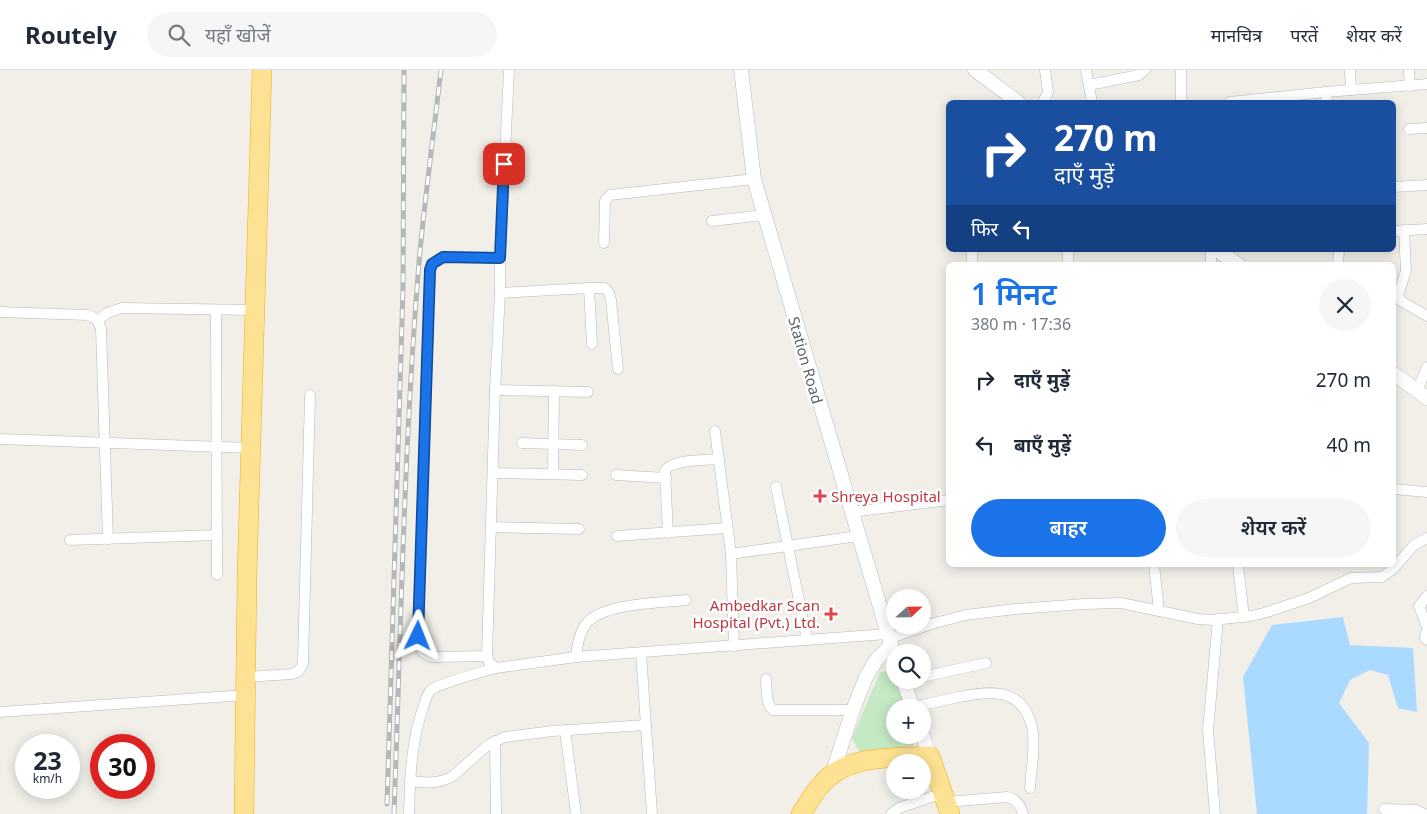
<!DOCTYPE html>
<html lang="hi">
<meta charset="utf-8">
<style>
body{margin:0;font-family:"Noto Sans","Noto Sans Devanagari",sans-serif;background:#f6f6f7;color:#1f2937;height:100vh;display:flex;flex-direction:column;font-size:19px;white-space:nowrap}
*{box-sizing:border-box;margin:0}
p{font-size:16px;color:#747a83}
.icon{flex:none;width:28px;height:28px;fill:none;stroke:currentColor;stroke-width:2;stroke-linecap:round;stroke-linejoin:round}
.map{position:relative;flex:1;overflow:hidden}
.side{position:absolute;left:946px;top:192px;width:450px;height:305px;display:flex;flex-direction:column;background:#fff;border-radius:8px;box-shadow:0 2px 12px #0003}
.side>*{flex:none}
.top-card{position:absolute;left:946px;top:30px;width:450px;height:152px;border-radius:8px;box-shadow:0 2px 12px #0003;background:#1a4fa0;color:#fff;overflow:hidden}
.needle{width:32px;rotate:68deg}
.buttons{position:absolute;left:886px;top:519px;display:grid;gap:10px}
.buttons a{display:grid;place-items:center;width:45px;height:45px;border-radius:50%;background:#fff;box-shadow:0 2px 12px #0003;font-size:25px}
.speed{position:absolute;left:15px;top:664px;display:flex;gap:10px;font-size:25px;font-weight:700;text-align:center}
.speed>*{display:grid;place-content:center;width:65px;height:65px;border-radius:50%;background:#fff;box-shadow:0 2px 12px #0003;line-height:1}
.speed small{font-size:12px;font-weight:400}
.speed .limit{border:8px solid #d22;background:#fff;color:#111}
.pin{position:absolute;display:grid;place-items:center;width:42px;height:42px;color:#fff;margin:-21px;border-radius:10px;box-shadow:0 2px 8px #0006}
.me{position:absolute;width:55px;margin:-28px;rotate:2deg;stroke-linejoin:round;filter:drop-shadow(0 0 4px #0008)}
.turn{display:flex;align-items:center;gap:18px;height:105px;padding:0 25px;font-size:22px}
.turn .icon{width:65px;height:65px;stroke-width:2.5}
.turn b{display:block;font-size:35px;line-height:42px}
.then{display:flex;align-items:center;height:48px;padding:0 25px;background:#0003;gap:10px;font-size:19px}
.round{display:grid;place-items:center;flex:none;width:52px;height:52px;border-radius:26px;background:#f6f6f7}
.summary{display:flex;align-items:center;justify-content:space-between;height:85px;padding:0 25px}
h1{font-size:30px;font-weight:600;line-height:38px;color:#1a73e8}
.action{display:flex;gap:10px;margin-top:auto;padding:10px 25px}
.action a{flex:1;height:58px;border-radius:30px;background:#1a73e8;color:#fff;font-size:20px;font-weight:600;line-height:58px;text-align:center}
.action a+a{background:#f6f6f7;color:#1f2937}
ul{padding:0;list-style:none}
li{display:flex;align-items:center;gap:15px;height:65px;padding:0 25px}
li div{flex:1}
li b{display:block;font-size:19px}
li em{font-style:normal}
header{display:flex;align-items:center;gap:30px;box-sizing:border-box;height:70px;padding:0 25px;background:#fff;border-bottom:1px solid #e0e1e3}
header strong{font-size:24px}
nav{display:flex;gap:28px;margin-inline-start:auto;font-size:18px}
.search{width:350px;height:45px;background:#f6f6f7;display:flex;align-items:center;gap:12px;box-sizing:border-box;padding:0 18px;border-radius:28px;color:#747a83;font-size:19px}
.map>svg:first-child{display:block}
.green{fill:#c5e8c5}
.water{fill:#aadaff}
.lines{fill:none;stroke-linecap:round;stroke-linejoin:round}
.street-casing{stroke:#b5b8bc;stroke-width:11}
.secondary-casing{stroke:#b6babf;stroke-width:15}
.highway-casing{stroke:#f9ab00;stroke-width:20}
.street{stroke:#fff;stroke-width:10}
.secondary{stroke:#fff;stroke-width:14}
.highway{stroke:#fde293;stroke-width:19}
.rail-casing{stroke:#b6b7b8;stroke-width:5}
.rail{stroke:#fff;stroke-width:3;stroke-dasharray:9;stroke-linecap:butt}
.route-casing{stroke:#114b97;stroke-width:12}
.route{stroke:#1a73e8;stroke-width:9}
.health-dot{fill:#e0444e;stroke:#fff;stroke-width:2}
.labels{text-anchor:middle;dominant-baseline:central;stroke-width:5;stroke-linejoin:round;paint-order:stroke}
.street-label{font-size:15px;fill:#5f6368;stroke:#fff}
.health-label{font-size:15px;fill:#be3a42;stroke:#fff;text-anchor:start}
</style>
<header>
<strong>Routely</strong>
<div class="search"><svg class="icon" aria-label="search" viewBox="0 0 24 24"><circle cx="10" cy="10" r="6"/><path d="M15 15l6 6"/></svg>यहाँ खोजें</div>
<nav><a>मानचित्र</a><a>परतें</a><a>शेयर करें</a></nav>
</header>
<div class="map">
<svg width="1427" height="744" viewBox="0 0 1427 744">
<rect width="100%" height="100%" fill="#f1efe8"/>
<polygon class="green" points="893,601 895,610 897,610 907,637 895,638 895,665 916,665 918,668 910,680 860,683 852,668 880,602"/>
<polygon class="water" points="1343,547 1350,575 1413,578 1417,642 1398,638 1388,605 1370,600 1350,610 1339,633 1369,673 1367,744 1257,744 1243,607 1272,555"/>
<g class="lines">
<g class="street-casing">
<g id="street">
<polyline points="509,0 500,188 500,223 495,320 487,586 489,592 496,598 576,587 887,564"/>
<polyline points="1086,0 1092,32"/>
<polyline points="1181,0 1181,32"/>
<polyline points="1350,0 1351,20"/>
<polyline points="1409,0 1410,16"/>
<polyline points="1089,15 1139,5 1145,0"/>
<polyline points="1326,22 1327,32"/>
<polyline points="1043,32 1048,22 1045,0"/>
<polyline points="1230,32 1326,22 1427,14"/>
<polyline points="1409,59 1427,58"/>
<polyline points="1394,117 1427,115"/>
<polyline points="712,151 764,145"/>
<polyline points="1404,160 1406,201 1398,225 1401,231 1427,246"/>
<polyline points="1394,161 1427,159"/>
<polyline points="604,173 605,131 610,125 754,109"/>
<polyline points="1211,180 1211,195"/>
<polyline points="972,195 972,180"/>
<polyline points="1068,195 1068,180"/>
<polyline points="1338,195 1339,180"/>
<polyline points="589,218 592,274"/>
<polyline points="500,223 589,218 605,218 609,223 611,230 618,299"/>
<polyline points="216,240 217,505"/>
<path d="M 0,242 L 87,245 C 96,247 98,251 101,259 L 108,469"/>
<polyline points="98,251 107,243 122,238 255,240"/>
<polyline points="495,320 588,322"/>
<polyline points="1417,321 1427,297"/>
<polyline points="715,361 731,484 734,576"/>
<polyline points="0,369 251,378"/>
<polyline points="522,373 582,375"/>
<polyline points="493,403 582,405"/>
<polyline points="553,404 554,321"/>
<polyline points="616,405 666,408"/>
<polyline points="776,417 807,570"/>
<polyline points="1394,419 1427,422"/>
<polyline points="851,442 949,430"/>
<polyline points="491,457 579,459"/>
<path d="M 668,463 L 665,401 C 671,389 706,390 719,389"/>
<polyline points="617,466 727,458"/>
<polyline points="70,470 217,465"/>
<polyline points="731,484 858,466"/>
<polyline points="1154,495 1159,541"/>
<polyline points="1238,495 1244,547"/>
<polyline points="1427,526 1419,536 1427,557"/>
<polyline points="1427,559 1425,568 1427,570"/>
<polyline points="888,569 931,554 966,545 1015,539 1084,534 1121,533 1198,549 1213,550 1251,546 1264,543 1309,528 1351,508 1382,507 1393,499 1414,475 1427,468"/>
<polyline points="641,583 652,744"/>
<path d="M 487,586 L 432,587 C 420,583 419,578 418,566 L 430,200 L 432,194 L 443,187 L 500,188"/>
<path d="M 576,587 C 577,576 579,563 586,554 C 602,533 661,533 686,530"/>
<path d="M 246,607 L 292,604 C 299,602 301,599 303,592 L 310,325"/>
<polyline points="922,607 986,593"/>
<path d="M 766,609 C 767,619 765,633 773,640 L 853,640"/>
<path d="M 913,637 C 927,634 940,631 954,628 C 986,621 1022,615 1032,657 C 1036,676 1031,699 1030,718"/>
<polyline points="0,642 246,625"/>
<polyline points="565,660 576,744"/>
<polyline points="495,671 496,744"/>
<path d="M 410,711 C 425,713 439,714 453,706 L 488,675 L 505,667 L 553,661 L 646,655"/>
<path d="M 946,732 L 1007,727 C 1016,729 1021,735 1023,744"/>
<polyline points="1384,739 1416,740 1424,744"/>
<path d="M 409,744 C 410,708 411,672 423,638 C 425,632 426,625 431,620 C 440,613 482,602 496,598"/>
<polyline points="891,744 899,738 943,723"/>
<polyline points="1215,744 1208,660 1218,549"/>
</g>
</g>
<g class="secondary-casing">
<g id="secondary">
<polyline points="741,0 754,109 895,588"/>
<polyline points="975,0 1018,32"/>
<polyline points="1217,180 1239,195"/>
<polyline points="1394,304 1427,328"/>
<polyline points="903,610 913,638"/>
<polyline points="922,664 930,686"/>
<polyline points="832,704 853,640 866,607 877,589 891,576"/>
</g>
</g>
<g class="highway-casing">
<g id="highway">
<polyline points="244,744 247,504 262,0"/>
<path d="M 801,744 C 808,734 813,723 821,715 C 847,683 893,689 930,686 L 950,744"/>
</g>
</g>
<use href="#street" class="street"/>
<use href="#secondary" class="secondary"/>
<use href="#highway" class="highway"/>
<g class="rail-casing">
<g id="rail">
<polyline points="387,734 403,219 404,0"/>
<path d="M 394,744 C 401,556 404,368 420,181 C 426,120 434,60 441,0"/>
</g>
</g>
<use href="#rail" class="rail"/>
</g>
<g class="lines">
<g class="route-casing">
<polyline id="route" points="418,566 430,200 432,194 443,187 500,188 504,94"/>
</g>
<use href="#route" class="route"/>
</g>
<g class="health-dot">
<path d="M817.5 418.5h5v5h5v5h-5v5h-5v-5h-5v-5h5z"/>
<path d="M828.5 536.5h5v5h5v5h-5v5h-5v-5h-5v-5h5z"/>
</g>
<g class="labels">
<g class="street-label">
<text transform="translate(806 290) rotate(74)">Station Road</text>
</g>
<g class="health-label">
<text x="831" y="426">Shreya Hospital</text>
<text x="820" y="535" text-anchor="end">Ambedkar Scan<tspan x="820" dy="17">Hospital (Pvt.) Ltd.</tspan></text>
</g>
</g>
</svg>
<div class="buttons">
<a><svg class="needle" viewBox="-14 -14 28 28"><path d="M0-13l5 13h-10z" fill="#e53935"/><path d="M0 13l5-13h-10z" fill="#747a83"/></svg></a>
<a><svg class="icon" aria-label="search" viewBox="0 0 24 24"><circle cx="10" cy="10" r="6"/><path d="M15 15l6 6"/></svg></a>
<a>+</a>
<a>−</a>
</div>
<div class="speed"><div>23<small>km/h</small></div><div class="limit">30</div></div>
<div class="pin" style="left:504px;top:94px;background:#d93025"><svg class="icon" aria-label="arrive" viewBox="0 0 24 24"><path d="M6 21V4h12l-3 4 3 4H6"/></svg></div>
<svg class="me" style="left:418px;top:566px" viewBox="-20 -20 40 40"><path d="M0-17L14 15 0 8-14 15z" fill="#1a73e8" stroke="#fff" stroke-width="4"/></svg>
<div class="top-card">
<div class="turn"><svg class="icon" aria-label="right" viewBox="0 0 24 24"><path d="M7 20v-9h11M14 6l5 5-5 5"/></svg><div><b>270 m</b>दाएँ मुड़ें</div></div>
<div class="then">फिर<svg class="icon" aria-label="left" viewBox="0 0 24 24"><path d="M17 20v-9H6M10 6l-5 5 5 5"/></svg></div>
</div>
<section class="side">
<div class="summary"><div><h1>1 मिनट</h1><p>380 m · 17:36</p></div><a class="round"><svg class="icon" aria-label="close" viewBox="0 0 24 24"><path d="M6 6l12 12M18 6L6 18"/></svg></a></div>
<ul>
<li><svg class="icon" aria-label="right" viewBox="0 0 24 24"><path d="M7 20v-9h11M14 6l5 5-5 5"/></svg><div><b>दाएँ मुड़ें</b></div><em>270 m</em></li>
<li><svg class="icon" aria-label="left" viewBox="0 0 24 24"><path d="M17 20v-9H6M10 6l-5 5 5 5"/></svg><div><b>बाएँ मुड़ें</b></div><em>40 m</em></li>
</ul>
<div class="action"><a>बाहर</a><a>शेयर करें</a></div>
</section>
</div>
